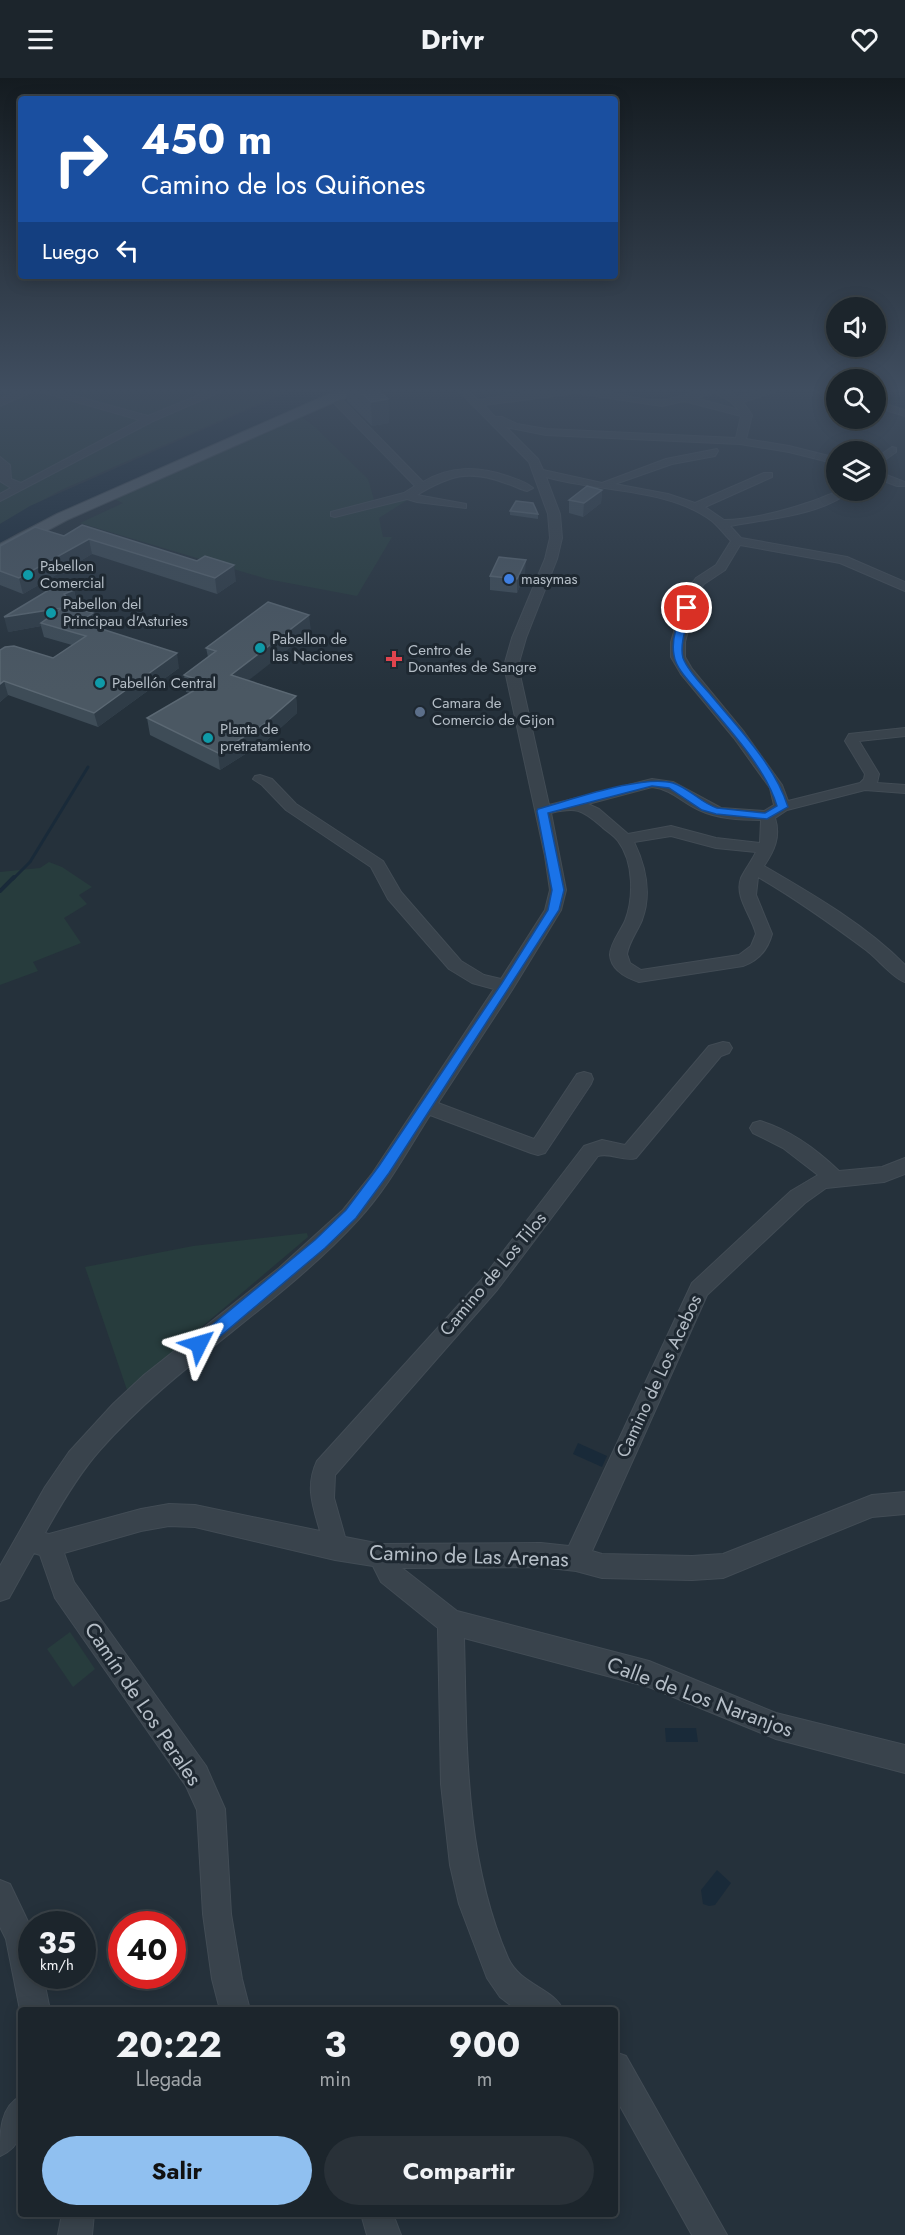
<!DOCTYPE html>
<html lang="es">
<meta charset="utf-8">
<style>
body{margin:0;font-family:Jost,sans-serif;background:#293138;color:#f1f3f6;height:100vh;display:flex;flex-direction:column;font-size:22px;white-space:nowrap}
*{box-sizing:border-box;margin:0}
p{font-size:20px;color:#a0a5a9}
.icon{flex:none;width:33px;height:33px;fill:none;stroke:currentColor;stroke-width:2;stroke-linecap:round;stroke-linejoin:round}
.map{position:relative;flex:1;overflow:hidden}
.sheet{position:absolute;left:18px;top:1929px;width:600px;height:210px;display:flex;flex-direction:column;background:#1c252c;border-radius:6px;box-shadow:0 3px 15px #0003,0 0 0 2px #3a4248}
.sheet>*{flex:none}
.guide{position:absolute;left:18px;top:18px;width:600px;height:183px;border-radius:6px;box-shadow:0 3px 15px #0003,0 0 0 2px #3a4248;background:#1a4fa0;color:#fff;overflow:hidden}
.controls{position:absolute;left:826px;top:219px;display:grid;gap:12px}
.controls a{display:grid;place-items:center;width:60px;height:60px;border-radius:50%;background:#1c252c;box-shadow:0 3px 15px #0003,0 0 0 2px #3a4248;font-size:30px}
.speed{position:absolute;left:18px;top:1833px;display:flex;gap:12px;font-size:30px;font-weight:700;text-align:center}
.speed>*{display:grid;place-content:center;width:78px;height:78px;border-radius:50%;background:#1c252c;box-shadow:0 3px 15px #0003,0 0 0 2px #3a4248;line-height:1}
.speed small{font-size:15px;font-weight:400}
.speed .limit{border:9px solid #d22;background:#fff;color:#111}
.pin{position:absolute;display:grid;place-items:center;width:51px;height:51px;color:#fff;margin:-26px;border:3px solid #fff;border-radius:50%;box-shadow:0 2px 6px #0007}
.me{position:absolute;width:66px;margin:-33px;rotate:50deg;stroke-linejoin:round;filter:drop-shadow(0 0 4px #0008)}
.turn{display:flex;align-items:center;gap:21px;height:126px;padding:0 24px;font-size:27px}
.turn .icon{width:78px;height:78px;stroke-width:2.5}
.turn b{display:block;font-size:42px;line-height:51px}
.then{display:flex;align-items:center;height:57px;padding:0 24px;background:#0003;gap:12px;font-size:22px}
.eta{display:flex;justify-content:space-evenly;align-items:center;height:102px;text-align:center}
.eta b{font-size:36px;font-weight:700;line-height:42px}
.primary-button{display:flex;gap:12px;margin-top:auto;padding:12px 24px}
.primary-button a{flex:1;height:69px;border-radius:36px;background:#90c0f0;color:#111;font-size:24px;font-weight:700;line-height:69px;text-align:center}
.primary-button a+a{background:#293138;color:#f1f3f6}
header{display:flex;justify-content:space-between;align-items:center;height:78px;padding:0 24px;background:#1c252c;font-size:27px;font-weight:700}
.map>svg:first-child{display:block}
.green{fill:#273c3d}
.water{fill:#192a39}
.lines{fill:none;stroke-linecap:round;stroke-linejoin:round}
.stream-far1{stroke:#192a39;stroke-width:3}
.stream{stroke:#192a39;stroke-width:4}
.minor-casing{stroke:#424c55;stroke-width:2}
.major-casing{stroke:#424c55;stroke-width:2}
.minor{fill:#39434c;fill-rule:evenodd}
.major{fill:#57626c;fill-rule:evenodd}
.wall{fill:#3e4c57}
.shaded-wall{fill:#2f3c47}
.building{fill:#4b5863;stroke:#5b6873;stroke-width:1.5}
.route{fill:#1a73e8;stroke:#114b97;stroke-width:1.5}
.culture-dot{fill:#0f9aa8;stroke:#1e2831;stroke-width:2}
.shop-dot{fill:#3f7fe0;stroke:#1e2831;stroke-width:2}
.health-dot{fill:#e0444e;stroke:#1e2831;stroke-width:2}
.service-dot{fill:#5c6f8a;stroke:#1e2831;stroke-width:2}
.labels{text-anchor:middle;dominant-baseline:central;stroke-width:6;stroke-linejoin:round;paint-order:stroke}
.far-poi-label{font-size:15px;fill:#b5bec7;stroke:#1e2831;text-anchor:start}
.street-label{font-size:18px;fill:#b5bec7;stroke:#1e2831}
.near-street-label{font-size:21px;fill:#b5bec7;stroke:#1e2831}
</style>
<header><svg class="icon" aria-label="menu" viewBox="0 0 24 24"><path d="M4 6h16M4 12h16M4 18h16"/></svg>Drivr<svg class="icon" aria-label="heart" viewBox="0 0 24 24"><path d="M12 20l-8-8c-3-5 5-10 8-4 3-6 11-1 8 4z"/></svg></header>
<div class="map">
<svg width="905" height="2157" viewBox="0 0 905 2157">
<rect width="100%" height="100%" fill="#25313b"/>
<g class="green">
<polygon points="0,311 292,311 61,412 0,446"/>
<polygon points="475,311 556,311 491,321 484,319"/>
<polygon points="297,335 315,349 368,401 374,422 422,409 425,411 379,440 383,459 392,459 357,518 267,501 80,445 123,425 109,419"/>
<polygon points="49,784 62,789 92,809 79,817 87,826 64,840 81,865 33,884 38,893 0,907 0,794 40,790"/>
<polygon points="307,1155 308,1159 127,1312 85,1189 193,1168"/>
<polygon points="70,1554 95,1591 73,1609 47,1571"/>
</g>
<g class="water">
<polygon points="296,311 339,311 113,411 19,454 0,466 0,446 30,428"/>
<polygon points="876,311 905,311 905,331 876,320"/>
<polygon points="578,1365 607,1378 602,1389 573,1376"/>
<polygon points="665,1650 696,1650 698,1664 666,1664"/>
<polygon points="717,1792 731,1805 715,1827 709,1828 703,1826 701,1812"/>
</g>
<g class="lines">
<polyline class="stream-far1" points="13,801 30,784 88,689"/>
<polyline class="stream" points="0,813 14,799"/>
<g class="minor-casing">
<g id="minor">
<polygon points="24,311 49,311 148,338 214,311 227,311 153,343 0,423 0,416 11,410 0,403 0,379 10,387 11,401 21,405 140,342 35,312 0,328 0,321"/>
<path d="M 457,311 L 467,311 L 478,322 C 513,317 550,309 585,311 C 609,312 639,324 663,322 C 692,319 709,301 738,319 L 765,311 L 779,311 L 777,313 L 743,324 L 752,337 L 746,361 L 789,368 L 837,380 L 837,386 L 789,374 L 740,366 L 546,357 L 506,349 L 538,381 L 543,392 L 602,405 L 666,381 L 717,371 L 718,373 L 715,378 L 672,386 L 615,406 L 668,416 L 695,425 L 764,395 L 772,395 L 772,399 L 705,429 L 724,442 C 748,442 784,433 807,425 C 824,420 834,412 851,412 C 824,437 766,441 730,448 L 741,460 L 847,479 L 905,504 L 905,513 L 840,485 L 740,467 L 725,492 L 704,506 L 698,514 L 685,564 L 685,579 L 692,591 L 744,654 L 782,707 L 788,723 L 860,705 L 864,701 L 865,696 L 845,663 L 849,656 L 905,650 L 905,658 L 859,663 L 879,696 L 877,705 L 905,707 L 905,715 L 865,712 L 787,732 L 775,740 C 781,759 774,773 764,788 C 812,816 866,847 905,887 L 905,904 C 894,901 877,880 866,872 C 831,846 796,821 758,799 L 756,817 L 772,856 C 768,871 758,883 743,888 L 639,904 C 627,900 611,892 610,877 C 610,866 620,854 625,843 C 634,820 634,784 618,763 C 614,757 606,753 601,748 C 581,731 576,729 551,735 L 566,812 L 561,832 L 512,912 L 438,1025 L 534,1061 L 577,996 L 584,994 L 591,996 L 593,1001 L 591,1006 L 545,1075 L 538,1077 L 531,1075 L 430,1037 C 407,1073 387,1111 358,1142 C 280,1227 177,1285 100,1372 C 78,1397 61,1426 45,1455 L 49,1456 L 141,1431 L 169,1426 L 195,1427 L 320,1453 C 313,1428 305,1409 317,1383 L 483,1200 L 584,1068 L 602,1062 L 625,1067 L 709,968 L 723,964 L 729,965 L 732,970 L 729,975 L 721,978 L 636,1080 C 623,1084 611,1074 598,1078 L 497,1212 L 335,1397 L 334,1420 L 345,1459 L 381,1466 L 541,1465 L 569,1468 L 692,1205 L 791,1113 L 818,1097 L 783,1070 L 753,1055 L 750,1050 L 753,1045 L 760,1043 C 790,1052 816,1071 839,1093 L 882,1089 L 905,1080 L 905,1096 L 884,1104 L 826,1110 L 805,1125 L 707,1217 L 592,1473 L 602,1476 L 692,1478 L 723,1476 L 872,1417 L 905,1414 L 905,1436 L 872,1439 L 723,1500 L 692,1502 L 602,1500 L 576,1493 L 541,1489 L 402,1490 L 457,1533 L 649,1583 L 776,1635 L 905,1667 L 905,1695 L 776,1661 L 649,1609 L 464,1560 C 467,1669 464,1778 508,1880 C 520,1907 554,1910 563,1932 L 517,1932 L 500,1919 L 487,1900 L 459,1826 L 450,1787 L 441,1706 L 438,1550 L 381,1504 L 373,1488 L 335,1482 L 195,1449 L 169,1448 L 141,1453 L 64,1475 L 74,1504 L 206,1688 L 225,1731 L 231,1836 L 242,1901 L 250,1932 L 220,1932 L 212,1901 L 203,1836 L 197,1732 L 186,1708 L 55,1520 L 40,1477 L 34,1475 L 9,1520 L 0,1523 L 0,1488 L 45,1409 L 69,1374 L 113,1326 L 144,1297 L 279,1190 L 343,1132 L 372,1096 L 494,911 L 472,905 L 449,891 L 388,821 L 371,789 L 286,732 L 262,707 L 253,701 L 255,698 L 260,697 L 272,701 L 296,726 L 383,783 L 401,814 L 461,883 L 484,897 L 501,901 L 545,832 L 550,812 L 545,778 L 504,588 L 512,560 L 545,481 L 550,460 L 548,436 L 529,384 ZM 576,315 L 662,328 L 684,323 L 741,338 L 736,360 L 546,351 L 517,346 L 502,339 L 495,339 L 484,327 ZM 715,315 L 730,323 L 739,332 L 695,320 ZM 546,399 C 597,414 669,410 712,443 C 719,449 725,457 731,463 L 716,487 L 696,500 L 686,513 L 671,564 L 671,579 L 681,596 L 734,660 L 770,710 L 774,727 L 764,733 L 721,730 L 673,704 L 652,701 L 549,727 L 518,588 L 526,560 L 557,481 L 562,460 L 560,436 ZM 652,709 C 671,711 683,725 699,732 C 718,741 740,742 761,742 L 760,765 L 716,760 L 671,748 L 628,756 L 599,731 L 588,726 ZM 671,758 L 716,770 L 756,774 C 752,783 745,791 741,800 C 734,819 752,838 756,856 L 751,868 L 739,877 L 641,892 L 630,885 L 627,876 C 629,864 637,854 642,842 C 652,815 646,789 634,764 Z"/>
<polygon points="810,311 824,311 837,315 837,321"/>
<path d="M 330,317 L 338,317 L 423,404 C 450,388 477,388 507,398 C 516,401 526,404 533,410 L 527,413 C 519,411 513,407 505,405 C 468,391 449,398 417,417 L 466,426 L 466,430 L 417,424 L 407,421 L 335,439 L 331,438 L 331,434 L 404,415 L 415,408 L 330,321 Z"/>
<polygon points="876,323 905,332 905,338 876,329"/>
<polygon points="892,369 896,370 896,374 876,388 876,380"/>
<polygon points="876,393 905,404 905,408 897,408 876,400"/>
<polygon points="0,1802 10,1806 32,1852 32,1898 43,1898 50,1932 21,1932 21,1935 20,1932 6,1861 0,1849"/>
<polygon points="615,1974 626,1978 727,2157 692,2157 615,2019"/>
<path d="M 21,2018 C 21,2043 27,2067 0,2078 C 0,2053 0,2029 21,2018 Z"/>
<polygon points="62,2136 94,2136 92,2157 58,2157"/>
<polygon points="361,2136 393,2136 401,2157 367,2157"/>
</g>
</g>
<g class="major-casing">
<polygon id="major" points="351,311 370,311 369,314 339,322 67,442 0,478 0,466 57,436 329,316"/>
</g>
<use href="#minor" class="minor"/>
<use href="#major" class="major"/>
</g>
<g class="wall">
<polygon points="346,311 377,311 388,321 389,345 372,348 347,323"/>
<polygon points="602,412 601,425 583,439 569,435 569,422"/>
<polygon points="510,433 538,436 538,441 510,437"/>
<polygon points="82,447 236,503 217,516 92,476 23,516 0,507 0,468 64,458"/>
<polygon points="525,496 517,515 490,512 490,498"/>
<polygon points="74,512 77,526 73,528 96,549 179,590 98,649 8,617 0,624 0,572 53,580 72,567 44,559 41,548 8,554"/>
<polygon points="311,553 248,602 296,618 297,635 266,663 220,692 150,657 147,640 190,615 186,614 184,597 208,579 206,570"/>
</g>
<g class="shaded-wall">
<polygon points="388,321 389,345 372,348 371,324"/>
<polygon points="602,412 601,425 583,439 584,425"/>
<polygon points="89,461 92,476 23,516 19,500"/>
<polygon points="526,482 525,496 517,515 517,501"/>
<polygon points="234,487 236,503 217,516 215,500"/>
<polygon points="74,512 77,526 67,531 64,516"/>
<polygon points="62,530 41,545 41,548 8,554 4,539"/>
<polygon points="93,535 96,549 80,544"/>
<polygon points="309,537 311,553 234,614 231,597"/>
<polygon points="177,575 179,590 98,649 94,635"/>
<polygon points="4,603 8,617 0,624 0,606"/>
<polygon points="296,618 297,635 266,663 220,692 218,675"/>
</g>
<g class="building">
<polygon points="357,311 377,311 388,321 371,324"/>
<polygon points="587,408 602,412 584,425 569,422"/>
<polygon points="516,423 533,425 538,436 510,433"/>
<polygon points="82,447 197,483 205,478 234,487 215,500 89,461 19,500 0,493 0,468 35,449 64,458"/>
<polygon points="499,479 526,482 517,501 490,498"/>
<polygon points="57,507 74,512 64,516 75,530 93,535 80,544 177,575 94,635 4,603 0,606 0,572 5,569 14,568 53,580 86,558 41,545 62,530 4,539"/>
<polygon points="268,524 309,537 231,597 296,618 264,646 218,675 147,640 207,605 184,597 216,573 206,570"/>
</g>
<linearGradient id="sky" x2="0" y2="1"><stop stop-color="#141b20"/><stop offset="0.51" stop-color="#404e60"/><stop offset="1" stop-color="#404e60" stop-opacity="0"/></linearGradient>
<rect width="905" height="613" fill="url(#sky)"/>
<path class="route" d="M 684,528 L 691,530 C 688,545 679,565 683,580 C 688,593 701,606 710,616 C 738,650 775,687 788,729 L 767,741 L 716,736 L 702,732 L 669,710 L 652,708 L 548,735 L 564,812 L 559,832 L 389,1095 L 356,1140 L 325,1170 L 205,1271 L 199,1273 L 194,1271 L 192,1266 L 194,1262 L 315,1162 L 346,1132 L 379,1088 L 502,905 L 548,832 L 552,812 L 537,733 L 538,731 C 571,722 643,696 673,705 C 689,710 701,725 717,730 L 765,735 L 777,728 C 765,688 726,648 699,615 C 690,604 676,591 674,577 C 671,563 678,542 684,528 Z"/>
<g class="culture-dot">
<circle cx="28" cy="497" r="6"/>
<circle cx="51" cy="535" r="6"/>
<circle cx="260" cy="570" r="6"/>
<circle cx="100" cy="605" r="6"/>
<circle cx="208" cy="660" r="6"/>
</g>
<circle class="shop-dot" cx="509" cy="501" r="6"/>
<path class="health-dot" d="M391 572h6v6h6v6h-6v6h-6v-6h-6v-6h6z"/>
<circle class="service-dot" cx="420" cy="634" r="6"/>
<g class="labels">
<g class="far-poi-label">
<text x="40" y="488">Pabellon<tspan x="40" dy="17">Comercial</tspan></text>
<text x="521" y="501">masymas</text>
<text x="63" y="526">Pabellon del<tspan x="63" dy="17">Principau d'Asturies</tspan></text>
<text x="272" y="561">Pabellon de<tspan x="272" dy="17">las Naciones</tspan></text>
<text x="408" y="572">Centro de<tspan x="408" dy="17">Donantes de Sangre</tspan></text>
<text x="112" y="605">Pabellón Central</text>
<text x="432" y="625">Camara de<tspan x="432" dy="17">Comercio de Gijon</tspan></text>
<text x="220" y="651">Planta de<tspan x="220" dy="17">pretratamiento</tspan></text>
</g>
<g class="street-label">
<text transform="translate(493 1196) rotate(-50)">Camino de Los Tilos</text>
<text transform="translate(659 1298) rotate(-65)">Camino de Los Acebos</text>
</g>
<g class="near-street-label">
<text transform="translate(469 1478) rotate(2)">Camino de Las Arenas</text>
<text transform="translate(700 1619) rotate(20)">Calle de Los Naranjos</text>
<text transform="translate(143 1626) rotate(56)">Camín de Los Perales</text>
</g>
</g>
</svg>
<div class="controls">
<a><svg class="icon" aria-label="sound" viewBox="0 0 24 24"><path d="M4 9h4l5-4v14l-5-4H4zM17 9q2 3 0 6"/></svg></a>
<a><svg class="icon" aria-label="search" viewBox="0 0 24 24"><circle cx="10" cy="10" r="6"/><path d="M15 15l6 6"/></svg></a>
<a><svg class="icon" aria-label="layers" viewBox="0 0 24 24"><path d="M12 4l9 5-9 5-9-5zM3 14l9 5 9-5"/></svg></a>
</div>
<div class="speed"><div>35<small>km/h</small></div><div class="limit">40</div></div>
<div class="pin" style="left:687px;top:530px;background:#d93025"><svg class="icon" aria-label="arrive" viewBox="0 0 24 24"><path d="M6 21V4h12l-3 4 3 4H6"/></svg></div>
<svg class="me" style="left:199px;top:1266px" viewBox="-20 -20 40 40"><path d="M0-17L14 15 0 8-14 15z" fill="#1a73e8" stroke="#fff" stroke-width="4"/></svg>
<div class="guide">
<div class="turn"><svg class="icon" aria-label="right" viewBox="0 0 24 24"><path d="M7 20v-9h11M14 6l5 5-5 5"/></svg><div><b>450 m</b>Camino de los Quiñones</div></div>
<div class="then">Luego<svg class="icon" aria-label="left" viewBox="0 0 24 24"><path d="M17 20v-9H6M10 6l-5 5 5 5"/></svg></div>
</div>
<section class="sheet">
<div class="eta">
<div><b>20:22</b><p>Llegada</p></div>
<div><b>3</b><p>min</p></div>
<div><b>900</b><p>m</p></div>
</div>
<div class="primary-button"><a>Salir</a><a>Compartir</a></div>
</section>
</div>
